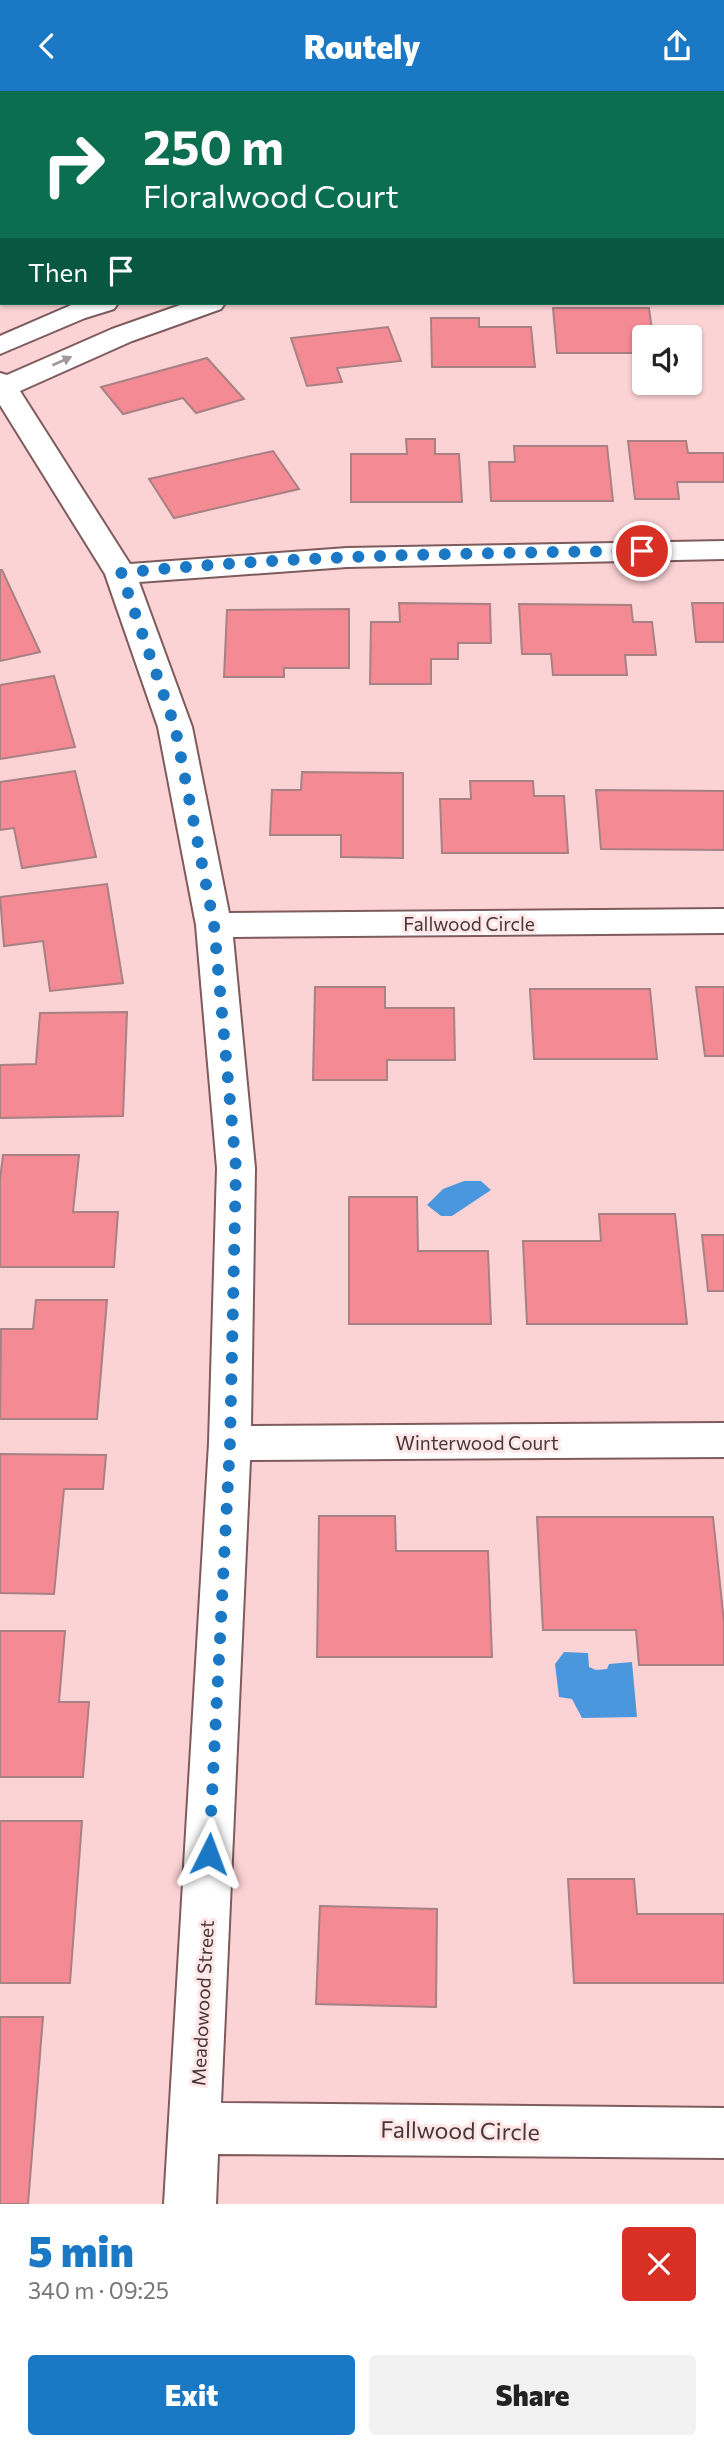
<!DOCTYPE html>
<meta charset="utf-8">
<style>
body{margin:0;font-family:Commissioner,sans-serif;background:#f2f2f2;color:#222;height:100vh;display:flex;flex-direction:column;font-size:26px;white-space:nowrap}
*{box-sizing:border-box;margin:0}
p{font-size:23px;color:#767676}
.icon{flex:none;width:38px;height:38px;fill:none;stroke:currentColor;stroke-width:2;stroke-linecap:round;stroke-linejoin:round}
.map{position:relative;height:2113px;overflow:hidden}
.details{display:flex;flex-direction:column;background:#fff;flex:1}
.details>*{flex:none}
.banner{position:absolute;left:0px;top:0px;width:724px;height:214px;box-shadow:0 2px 5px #0004;background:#0b6e4f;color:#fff;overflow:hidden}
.fabs{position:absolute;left:632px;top:234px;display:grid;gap:14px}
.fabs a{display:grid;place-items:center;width:70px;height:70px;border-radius:7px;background:#fff;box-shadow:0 2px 5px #0004;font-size:35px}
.pin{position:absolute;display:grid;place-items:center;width:60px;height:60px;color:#fff;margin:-30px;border:4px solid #fff;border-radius:50%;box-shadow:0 2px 7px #0007}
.me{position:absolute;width:77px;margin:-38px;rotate:3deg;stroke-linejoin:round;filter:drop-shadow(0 0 5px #0008)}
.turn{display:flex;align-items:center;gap:24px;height:147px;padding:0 28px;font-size:32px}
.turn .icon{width:91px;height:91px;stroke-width:2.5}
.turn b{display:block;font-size:49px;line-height:60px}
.then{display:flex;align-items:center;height:66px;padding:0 28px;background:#0003;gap:14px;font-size:26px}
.round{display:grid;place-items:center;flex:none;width:74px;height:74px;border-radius:7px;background:#f2f2f2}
.head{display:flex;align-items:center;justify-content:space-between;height:119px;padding:0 28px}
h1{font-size:42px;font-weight:800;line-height:52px;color:#1a78c5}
.action{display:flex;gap:14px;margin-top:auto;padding:14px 28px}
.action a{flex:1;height:80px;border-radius:7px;background:#1a78c5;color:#fff;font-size:28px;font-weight:800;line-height:80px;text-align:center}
.action a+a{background:#f2f2f2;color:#222}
header{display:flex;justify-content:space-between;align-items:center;height:91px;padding:0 28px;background:#1a78c5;color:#fff;font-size:32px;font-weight:800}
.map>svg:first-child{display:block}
.water{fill:#4b97dd}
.building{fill:#f48a94;stroke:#a78184;stroke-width:2}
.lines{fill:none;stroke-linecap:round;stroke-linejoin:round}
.minor-casing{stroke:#7e5b5d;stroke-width:4}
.minor{fill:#fff;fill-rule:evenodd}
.oneway{fill:#a29a9a}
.route{stroke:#1a78c5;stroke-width:12;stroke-dasharray:0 21.6}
.labels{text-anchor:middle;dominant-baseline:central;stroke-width:6;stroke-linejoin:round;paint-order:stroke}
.street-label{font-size:19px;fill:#453536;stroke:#fee5e6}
.near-street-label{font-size:23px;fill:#453536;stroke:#fee5e6}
</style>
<header><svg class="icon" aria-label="back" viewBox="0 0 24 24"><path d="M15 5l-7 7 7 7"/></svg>Routely<svg class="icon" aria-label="share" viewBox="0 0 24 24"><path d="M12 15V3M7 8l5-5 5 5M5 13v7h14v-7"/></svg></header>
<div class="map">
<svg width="724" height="2113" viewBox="0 0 724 2113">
<rect width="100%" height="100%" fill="#fcd3d5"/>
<g class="water">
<polygon points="464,1090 481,1090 491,1099 452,1125 441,1125 427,1114 443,1098"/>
<polygon points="564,1561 588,1562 589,1576 596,1579 607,1578 609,1573 632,1571 637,1626 582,1627 572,1608 559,1606 555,1573"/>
</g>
<g class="building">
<polygon points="217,0 303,0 217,2"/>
<rect x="337" y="0" width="91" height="2"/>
<rect x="470" y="0" width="79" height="2"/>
<polygon points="658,0 724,0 724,23 723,2"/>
<polygon points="553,217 649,217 653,247 644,247 644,262 557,262"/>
<polygon points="431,227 479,227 479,236 531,236 535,276 432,276"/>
<polygon points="388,236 401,270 337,277 342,291 307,295 291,247"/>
<polygon points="207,267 244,308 196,322 183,307 123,323 101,296"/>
<polygon points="406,348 435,348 435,363 459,363 462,411 351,411 351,363 407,363"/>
<polygon points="628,350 686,350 688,362 724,362 724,391 677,391 679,408 635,408"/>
<polygon points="514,355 607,355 613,410 491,410 489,371 515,371"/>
<polygon points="273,360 299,398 174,427 149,388"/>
<polygon points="0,479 2,479 40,561 0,570"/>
<polygon points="399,512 490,513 491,552 458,552 458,568 431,568 431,593 370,593 371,531 400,531"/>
<polygon points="692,512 724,512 724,551 696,551"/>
<polygon points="519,513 631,514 633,531 652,531 656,564 625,564 627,584 553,584 551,563 522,563"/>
<polygon points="349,518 349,577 284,577 284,586 224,586 227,519"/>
<polygon points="54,585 75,656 0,668 0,594"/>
<polygon points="75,680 96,766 22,777 14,737 0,739 0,691"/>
<polygon points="302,681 403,682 403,767 341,766 341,744 270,744 272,699 301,699"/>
<polygon points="470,690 533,690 534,705 564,705 568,762 442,762 440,708 471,708"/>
<polygon points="596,699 724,700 724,759 601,758"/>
<polygon points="107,793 123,892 50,900 43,850 4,855 0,806"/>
<polygon points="315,896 385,896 385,917 454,917 455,969 387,969 387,989 313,989"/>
<polygon points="696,896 724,896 724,965 705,965"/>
<polygon points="530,898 650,898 657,968 534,968"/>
<polygon points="127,921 123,1025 0,1027 0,974 36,973 40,922"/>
<polygon points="3,1064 79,1064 73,1121 118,1121 114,1176 0,1176 0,1088"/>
<polygon points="349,1106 417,1106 418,1160 488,1160 491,1233 349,1233"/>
<polygon points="599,1123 675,1123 687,1233 527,1233 523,1150 601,1150"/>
<polygon points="702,1144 724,1144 724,1200 708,1200"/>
<polygon points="36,1209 107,1209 97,1328 0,1328 1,1238 33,1238"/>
<polygon points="0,1363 106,1364 103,1398 64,1398 54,1503 0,1502"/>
<polygon points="319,1425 395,1425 396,1460 488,1460 492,1566 317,1566"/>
<polygon points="537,1426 713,1426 724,1531 724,1574 639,1574 636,1539 543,1539"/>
<polygon points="0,1540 65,1540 59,1611 89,1611 83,1686 0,1686"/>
<polygon points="0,1730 82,1730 70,1892 0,1892"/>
<polygon points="568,1788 634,1788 637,1823 724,1823 724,1892 574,1892"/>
<polygon points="320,1815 437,1818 436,1916 316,1913"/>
<polygon points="0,1926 43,1926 28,2113 0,2113"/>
</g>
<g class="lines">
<g class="minor-casing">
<g id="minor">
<rect x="587" y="0" width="24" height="2"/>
<rect x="723" y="140" width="1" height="16"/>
<rect x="723" y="170" width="1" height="16"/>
<polygon points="76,212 118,212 114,218 85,227 0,263 0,245"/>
<polygon points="186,212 225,212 221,218 132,250 20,300 130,473 347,457 724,450 724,468 347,476 139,491 192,636 229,822 724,818 724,842 233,846 255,1077 251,1335 724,1332 724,1366 250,1369 221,2012 724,2017 724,2067 218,2063 216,2113 164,2113 209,1352 217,1077 196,834 158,636 105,483 0,314 0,282 7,284 112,238"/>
</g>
</g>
<use href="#minor" class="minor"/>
</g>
<defs><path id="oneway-solid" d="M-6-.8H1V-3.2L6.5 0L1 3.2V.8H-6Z" transform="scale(1.75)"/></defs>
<use class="oneway" href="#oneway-solid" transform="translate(62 270) rotate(-24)"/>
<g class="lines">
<path class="route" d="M 209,1763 L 230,1352 L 236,1077 L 214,834 L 175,636 L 121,482 C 294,464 468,462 642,460"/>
</g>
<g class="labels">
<g class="street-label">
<text x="469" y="832">Fallwood Circle</text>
<text x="477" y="1351">Winterwood Court</text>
<text transform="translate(202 1912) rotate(-87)">Meadowood Street</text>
</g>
<g class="near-street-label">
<text transform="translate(460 2039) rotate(1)">Fallwood Circle</text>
</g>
</g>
</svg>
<div class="fabs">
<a><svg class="icon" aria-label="sound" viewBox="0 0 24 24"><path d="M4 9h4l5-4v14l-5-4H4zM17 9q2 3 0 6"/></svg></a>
</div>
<div class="pin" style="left:642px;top:460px;background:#d93025"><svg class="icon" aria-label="arrive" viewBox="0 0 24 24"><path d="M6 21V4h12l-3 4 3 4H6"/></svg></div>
<svg class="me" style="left:209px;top:1763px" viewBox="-20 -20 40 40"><path d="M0-17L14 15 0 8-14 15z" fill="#1a78c5" stroke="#fff" stroke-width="4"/></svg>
<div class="banner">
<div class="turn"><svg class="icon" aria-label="right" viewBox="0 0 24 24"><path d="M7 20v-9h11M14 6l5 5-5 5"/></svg><div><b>250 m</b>Floralwood Court</div></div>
<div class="then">Then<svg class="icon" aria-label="arrive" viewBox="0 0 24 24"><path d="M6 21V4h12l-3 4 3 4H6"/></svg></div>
</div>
</div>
<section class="details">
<div class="head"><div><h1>5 min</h1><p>340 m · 09:25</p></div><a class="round" style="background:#d93025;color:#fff"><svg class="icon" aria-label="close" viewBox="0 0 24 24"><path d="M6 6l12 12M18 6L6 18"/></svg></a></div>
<div class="action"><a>Exit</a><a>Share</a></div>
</section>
